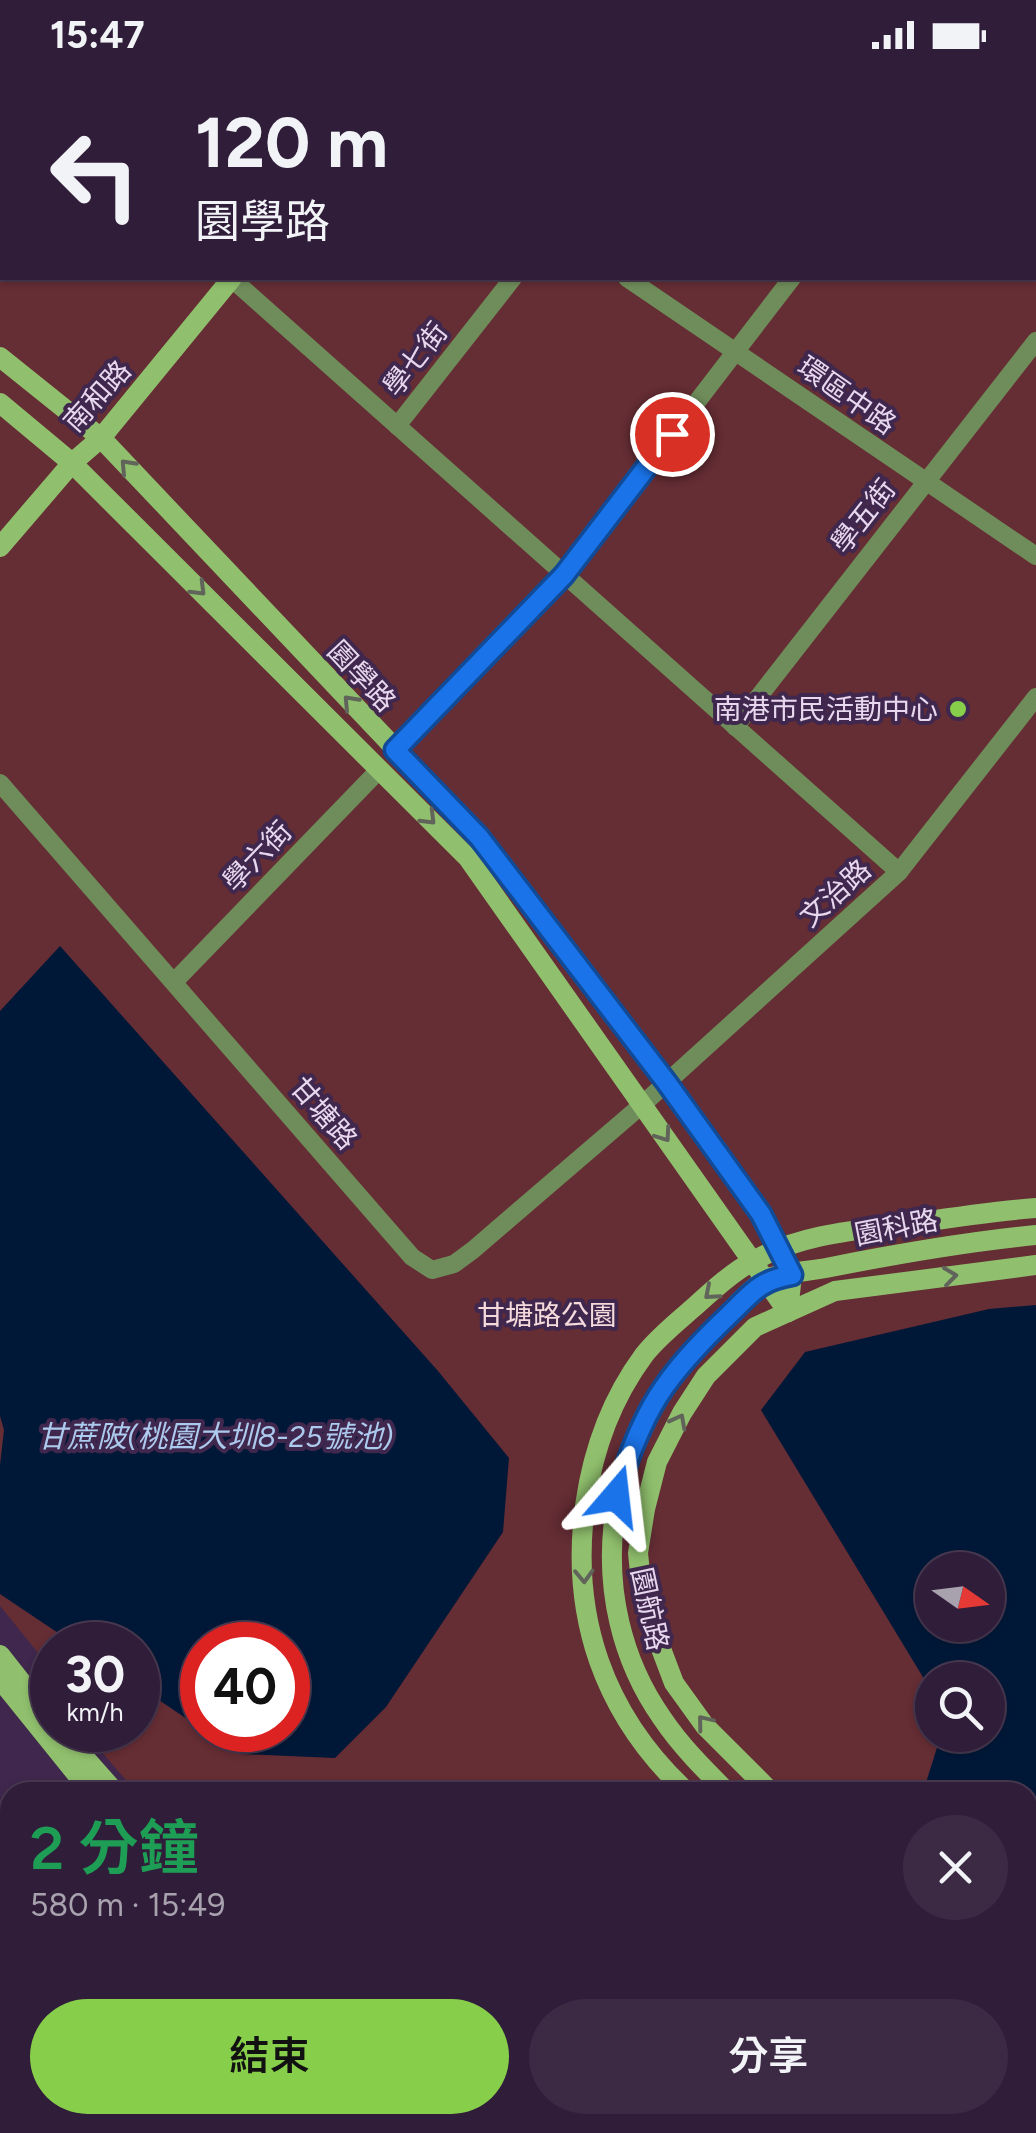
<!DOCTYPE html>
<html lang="zh-TW">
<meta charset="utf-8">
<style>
body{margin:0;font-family:Figtree,"Noto Sans TC",sans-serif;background:#3c2a45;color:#f1f3f6;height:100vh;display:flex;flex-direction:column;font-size:38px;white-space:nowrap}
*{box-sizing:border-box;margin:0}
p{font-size:32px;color:#a8a2af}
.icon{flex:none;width:55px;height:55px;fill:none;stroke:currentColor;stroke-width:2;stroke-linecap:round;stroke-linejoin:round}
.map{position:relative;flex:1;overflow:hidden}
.panel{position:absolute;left:0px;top:1712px;width:1038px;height:352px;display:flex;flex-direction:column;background:#301d3a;border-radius:30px 30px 0 0;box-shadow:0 2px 8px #0004,0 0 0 2px #4b3b54}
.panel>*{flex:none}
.banner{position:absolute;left:0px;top:0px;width:1038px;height:210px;box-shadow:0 2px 8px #0004,0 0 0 2px #4b3b54;background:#301d3a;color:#f1f3f6;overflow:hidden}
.needle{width:65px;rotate:104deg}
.buttons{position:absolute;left:915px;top:1482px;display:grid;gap:20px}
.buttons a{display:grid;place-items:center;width:90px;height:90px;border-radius:50%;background:#301d3a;box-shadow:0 2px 8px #0004,0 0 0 2px #4b3b54;font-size:50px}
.speed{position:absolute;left:30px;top:1552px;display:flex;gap:20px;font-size:50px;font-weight:700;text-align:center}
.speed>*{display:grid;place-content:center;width:130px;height:130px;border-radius:50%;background:#301d3a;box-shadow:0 2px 8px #0004,0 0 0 2px #4b3b54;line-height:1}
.speed small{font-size:25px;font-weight:400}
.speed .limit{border:15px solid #d22;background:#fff;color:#111}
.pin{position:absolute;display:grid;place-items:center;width:85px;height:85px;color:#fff;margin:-42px;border:5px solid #fff;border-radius:50%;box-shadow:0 2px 10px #0007}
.me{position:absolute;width:110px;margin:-55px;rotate:17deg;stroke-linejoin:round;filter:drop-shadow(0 0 8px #0008)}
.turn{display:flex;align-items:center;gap:35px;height:210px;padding:0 30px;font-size:45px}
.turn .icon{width:130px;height:130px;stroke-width:2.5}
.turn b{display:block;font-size:70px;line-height:85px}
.round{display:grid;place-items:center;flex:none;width:105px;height:105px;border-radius:52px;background:#3c2a45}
.overview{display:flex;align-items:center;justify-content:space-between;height:170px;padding:0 30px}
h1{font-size:60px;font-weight:600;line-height:75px;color:#1e9e55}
.action{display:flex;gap:20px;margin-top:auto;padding:20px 30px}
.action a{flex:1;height:115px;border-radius:60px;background:#87cf4a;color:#111;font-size:40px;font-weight:600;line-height:115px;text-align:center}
.action a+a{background:#3c2a45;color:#f1f3f6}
.status{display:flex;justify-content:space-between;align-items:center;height:70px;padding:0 50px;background:#301d3a;direction:ltr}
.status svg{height:28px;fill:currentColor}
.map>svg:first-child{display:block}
.green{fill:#652d34;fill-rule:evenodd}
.water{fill:#001838;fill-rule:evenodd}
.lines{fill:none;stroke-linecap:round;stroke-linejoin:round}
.street{stroke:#6f8d5a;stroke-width:18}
.secondary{stroke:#90c06d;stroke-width:20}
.oneway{stroke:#60645a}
.route-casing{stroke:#114b97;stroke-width:25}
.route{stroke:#1a73e8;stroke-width:18}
.poi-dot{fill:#87cf4a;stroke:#40274d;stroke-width:4}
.labels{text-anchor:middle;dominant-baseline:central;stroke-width:8;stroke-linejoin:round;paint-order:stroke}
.street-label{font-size:28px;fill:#e7d8ef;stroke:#40274d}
.poi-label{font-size:28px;fill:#e7d8ef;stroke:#40274d;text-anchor:end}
.park-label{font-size:28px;fill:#f5dadc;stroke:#40274d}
.water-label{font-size:30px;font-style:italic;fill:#accaed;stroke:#40274d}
</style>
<div class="status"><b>15:47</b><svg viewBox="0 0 49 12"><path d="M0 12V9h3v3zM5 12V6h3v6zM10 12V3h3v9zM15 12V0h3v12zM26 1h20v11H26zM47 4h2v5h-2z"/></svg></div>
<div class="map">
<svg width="1036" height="2063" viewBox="0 0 1036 2063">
<rect width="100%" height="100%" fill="#40274d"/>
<path class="green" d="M 0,0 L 1036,0 L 1036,2063 L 349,2063 L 344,2055 L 1028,2055 L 1028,1722 L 136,1722 L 83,1660 L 138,1660 L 138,1575 L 52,1575 L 52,1600 L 0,1536 ZM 2,2 L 1035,2 L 1035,208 L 2,208 ZM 932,1500 L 988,1500 L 988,1555 L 932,1555 ZM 202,1575 L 288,1575 L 288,1660 L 202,1660 ZM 932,1610 L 988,1610 L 988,1665 L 932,1665 Z"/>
<g class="water">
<polygon points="60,876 438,1301 509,1388 503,1462 386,1637 335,1688 241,1684 204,1660 288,1660 288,1575 202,1575 202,1659 138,1616 138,1575 76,1575 0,1524 0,1395 4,1360 0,1346 0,941"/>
<path d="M 1036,1235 L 1036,1933 L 1028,1923 L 1028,1722 L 923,1722 L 941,1665 L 988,1665 L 988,1610 L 932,1610 L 932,1622 L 761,1340 L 805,1282 L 989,1239 ZM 932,1500 L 988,1500 L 988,1555 L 932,1555 Z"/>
</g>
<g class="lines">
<g class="street">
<polyline points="319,0 323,2"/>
<polyline points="814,0 818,2"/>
<polyline points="131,2 133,0"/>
<polyline points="673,2 675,0"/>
<polyline points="950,2 952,0"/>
<polyline points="0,9 2,11"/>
<polyline points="1035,156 1036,157"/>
<polyline points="231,208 899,802"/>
<polyline points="627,208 1036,486"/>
<polyline points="397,356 513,208"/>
<polyline points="735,657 1036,271"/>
<polyline points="395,681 564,505 792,208"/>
<polyline points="0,713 412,1187 432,1200 454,1194 473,1180 643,1034 899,802 1036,627"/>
<polyline points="174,912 380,699"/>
<polyline points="0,1877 10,1900"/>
<polyline points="79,2055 83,2063"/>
<polyline points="652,2055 657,2063"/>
</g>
<g class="secondary">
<polyline points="408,2 410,0"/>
<polyline points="0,287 101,368 479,767 667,1013 761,1144 792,1205 788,1242"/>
<polyline points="0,333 72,393 468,788 788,1242"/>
<polyline points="0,477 72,393 101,368 232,208"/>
<polyline points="0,1585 52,1651"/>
<polyline points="0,1609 91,1722"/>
<polyline points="60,1660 115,1722"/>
<path d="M 687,1722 C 648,1686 617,1642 599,1591 C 565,1493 582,1369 644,1285 C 657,1268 677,1252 693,1238 C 712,1221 731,1203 753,1191 C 802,1163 860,1160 915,1153 C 955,1147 996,1141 1036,1138"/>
<path d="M 727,1722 C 704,1699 680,1675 662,1648 C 579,1530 603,1364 705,1267 C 720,1253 751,1217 766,1209 C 779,1203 810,1201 826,1198 C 896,1184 965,1172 1036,1165"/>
<polyline points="771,1722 705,1656 674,1613 643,1531 638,1483 645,1439 657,1392 682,1343 706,1306 755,1257 835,1221 1036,1195"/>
<polyline points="1028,1995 1036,2007"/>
<polyline points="1028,2042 1036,2054"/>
<polyline points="302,2055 307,2063"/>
<polyline points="324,2055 329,2063"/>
<polyline points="997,2055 1002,2063"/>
</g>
</g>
<defs><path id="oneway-chevron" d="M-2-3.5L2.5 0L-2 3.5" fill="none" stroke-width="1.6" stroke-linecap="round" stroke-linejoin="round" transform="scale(2.5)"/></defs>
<g class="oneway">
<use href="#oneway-chevron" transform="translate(127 396) rotate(-133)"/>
<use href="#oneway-chevron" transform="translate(199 519) rotate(45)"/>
<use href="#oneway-chevron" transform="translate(350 632) rotate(-133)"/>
<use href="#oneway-chevron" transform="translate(429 748) rotate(45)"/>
<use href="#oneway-chevron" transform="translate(664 1065) rotate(55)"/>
<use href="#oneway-chevron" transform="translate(950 1206) rotate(-7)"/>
<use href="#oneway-chevron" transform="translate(711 1223) rotate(139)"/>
<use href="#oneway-chevron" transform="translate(679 1351) rotate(-62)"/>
<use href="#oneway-chevron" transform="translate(584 1506) rotate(88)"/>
<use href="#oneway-chevron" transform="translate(704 1652) rotate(-129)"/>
</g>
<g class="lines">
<g class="route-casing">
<path id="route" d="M 616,1426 C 642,1340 664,1307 729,1245 C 752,1223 758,1211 792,1205 L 761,1144 L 667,1013 L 479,767 L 395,680 L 564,505 L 672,364"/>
</g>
<use href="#route" class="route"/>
</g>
<circle class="poi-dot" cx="958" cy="639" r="10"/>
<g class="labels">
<g class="street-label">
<text transform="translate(415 289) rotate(-52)">學七街</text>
<text transform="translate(847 325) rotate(35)">環區中路</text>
<text transform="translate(97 326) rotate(-48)">南和路</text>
<text transform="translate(863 446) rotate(-52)">學五街</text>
<text transform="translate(362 606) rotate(47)">園學路</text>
<text transform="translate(257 786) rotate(-46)">學六街</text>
<text transform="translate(835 823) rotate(-42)">文治路</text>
<text transform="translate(324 1043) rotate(49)">甘塘路</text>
<text transform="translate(896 1157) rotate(-11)">園科路</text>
<text transform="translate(650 1539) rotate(78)">園航路</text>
</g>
<g class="poi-label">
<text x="938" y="639">南港市民活動中心</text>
</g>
<g class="park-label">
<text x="547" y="1245">甘塘路公園</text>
</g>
<g class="water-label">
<text x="215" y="1366">甘蔗陂(桃園大圳8-25號池)</text>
</g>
</g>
</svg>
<div class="buttons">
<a><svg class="needle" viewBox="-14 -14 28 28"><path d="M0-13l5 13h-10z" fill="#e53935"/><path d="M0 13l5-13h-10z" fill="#a8a2af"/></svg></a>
<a><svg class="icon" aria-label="search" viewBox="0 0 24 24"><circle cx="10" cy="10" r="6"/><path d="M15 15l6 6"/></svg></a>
</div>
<div class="speed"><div>30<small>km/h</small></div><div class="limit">40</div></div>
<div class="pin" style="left:672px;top:364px;background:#d93025"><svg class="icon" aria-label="arrive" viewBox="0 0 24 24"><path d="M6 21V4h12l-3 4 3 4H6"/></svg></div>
<svg class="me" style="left:616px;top:1426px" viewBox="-20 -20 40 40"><path d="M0-17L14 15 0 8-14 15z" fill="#1a73e8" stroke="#fff" stroke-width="4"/></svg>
<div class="banner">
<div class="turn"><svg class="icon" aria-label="left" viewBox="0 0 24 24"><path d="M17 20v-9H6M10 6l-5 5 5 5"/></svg><div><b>120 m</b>園學路</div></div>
</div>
<section class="panel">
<div class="overview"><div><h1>2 分鐘</h1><p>580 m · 15:49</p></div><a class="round"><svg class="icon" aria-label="close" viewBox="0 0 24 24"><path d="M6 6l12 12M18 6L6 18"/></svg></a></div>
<div class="action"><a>結束</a><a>分享</a></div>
</section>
</div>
